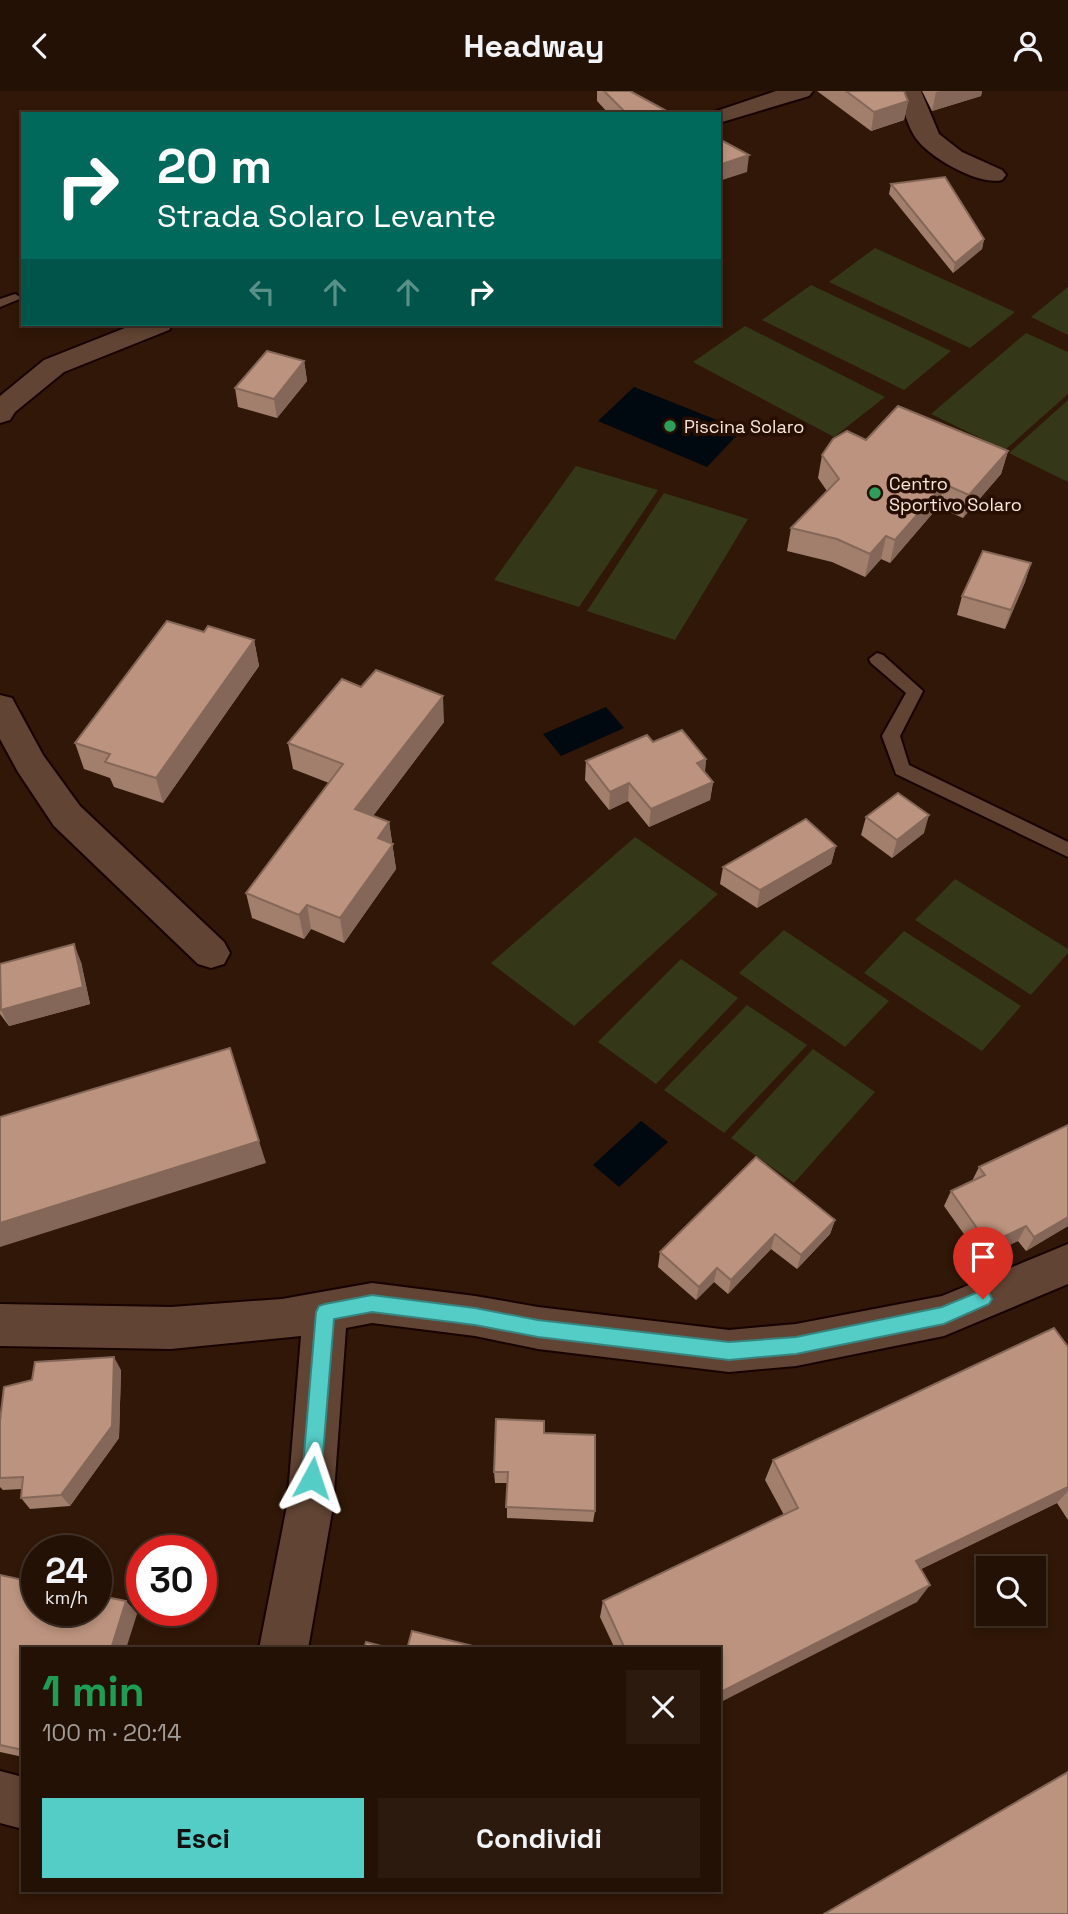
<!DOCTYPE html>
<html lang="it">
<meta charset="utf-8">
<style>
body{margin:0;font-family:"Space Grotesk",sans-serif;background:#2c1a0f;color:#f1f3f6;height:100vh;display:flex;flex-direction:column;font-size:26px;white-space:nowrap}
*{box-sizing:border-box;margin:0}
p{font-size:23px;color:#a39d9a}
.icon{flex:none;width:38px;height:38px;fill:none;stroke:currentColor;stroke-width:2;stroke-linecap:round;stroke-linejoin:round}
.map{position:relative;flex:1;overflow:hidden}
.details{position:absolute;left:21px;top:1556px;width:700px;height:245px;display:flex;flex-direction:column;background:#241105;border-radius:0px;box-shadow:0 4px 10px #0003,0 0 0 2px #413127}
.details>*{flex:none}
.guide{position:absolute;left:21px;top:21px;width:700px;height:214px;border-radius:0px;box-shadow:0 4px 10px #0003,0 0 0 2px #413127;background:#00695c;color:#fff;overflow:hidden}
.buttons{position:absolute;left:976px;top:1465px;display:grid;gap:14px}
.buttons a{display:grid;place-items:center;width:70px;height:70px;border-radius:0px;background:#241105;box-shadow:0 4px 10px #0003,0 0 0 2px #413127;font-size:35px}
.speed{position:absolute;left:21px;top:1444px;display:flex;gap:14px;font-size:35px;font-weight:700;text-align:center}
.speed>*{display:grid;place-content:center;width:91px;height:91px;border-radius:50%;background:#241105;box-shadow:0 4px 10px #0003,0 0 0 2px #413127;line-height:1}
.speed small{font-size:18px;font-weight:400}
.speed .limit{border:10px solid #d22;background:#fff;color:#111}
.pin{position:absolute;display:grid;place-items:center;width:60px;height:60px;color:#fff;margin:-72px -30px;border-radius:50% 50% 50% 0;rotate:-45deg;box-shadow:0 0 7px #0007}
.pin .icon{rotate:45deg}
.me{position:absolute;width:77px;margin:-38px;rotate:5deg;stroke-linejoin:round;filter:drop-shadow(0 0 5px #0008)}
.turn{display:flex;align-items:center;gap:24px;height:147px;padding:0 21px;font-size:32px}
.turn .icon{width:91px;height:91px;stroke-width:2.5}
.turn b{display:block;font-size:49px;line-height:60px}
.lanes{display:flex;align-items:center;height:66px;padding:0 21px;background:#0003;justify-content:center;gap:35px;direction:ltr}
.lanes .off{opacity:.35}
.round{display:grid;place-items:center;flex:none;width:74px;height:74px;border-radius:0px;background:#2c1a0f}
.head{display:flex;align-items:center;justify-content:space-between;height:119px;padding:0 21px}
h1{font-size:42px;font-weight:700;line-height:52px;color:#1e9e55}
.primary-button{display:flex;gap:14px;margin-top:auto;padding:14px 21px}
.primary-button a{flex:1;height:80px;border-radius:0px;background:#54cdc6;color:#111;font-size:28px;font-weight:700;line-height:80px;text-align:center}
.primary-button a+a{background:#2c1a0f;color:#f1f3f6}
header{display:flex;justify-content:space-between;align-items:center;height:91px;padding:0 21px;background:#241105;font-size:32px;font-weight:700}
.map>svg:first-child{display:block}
.green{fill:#343818}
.water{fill:#000810}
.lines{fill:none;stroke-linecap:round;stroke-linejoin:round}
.lane-casing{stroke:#170300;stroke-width:4}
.street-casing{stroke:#170300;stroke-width:4}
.lane{fill:#614433;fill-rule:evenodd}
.street{fill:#614433;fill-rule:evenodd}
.wall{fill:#a27e6c}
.shaded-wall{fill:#846758}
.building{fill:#bc937e;stroke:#846758;stroke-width:2}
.route{fill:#54cdc6;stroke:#378581;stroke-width:2}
.leisure-dot{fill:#2e9e5b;stroke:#260e01;stroke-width:2.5}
.labels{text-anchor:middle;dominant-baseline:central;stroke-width:7;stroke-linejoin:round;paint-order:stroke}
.far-poi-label{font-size:18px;fill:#f9e7dd;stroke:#260e01;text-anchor:start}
</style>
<header><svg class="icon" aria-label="back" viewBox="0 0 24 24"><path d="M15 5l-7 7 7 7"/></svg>Headway<svg class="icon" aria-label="person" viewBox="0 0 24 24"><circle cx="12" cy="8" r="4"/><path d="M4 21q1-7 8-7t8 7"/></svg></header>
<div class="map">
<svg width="1068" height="1823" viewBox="0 0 1068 1823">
<rect width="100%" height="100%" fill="#301707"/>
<g class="green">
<polygon points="875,157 1015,221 970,257 829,191"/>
<polygon points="811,194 951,260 904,299 762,229"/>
<polygon points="1068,196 1068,244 1031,226"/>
<polygon points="745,235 885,306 834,346 693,271"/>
<polygon points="1026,242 1068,261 1068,303 1005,359 931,323"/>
<polygon points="1068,309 1068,391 1009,362"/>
<polygon points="576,375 658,399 579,516 494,489"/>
<polygon points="664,402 748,428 675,549 587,520"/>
<polygon points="635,746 718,803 574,935 491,872"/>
<polygon points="955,788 1068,858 1068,862 1031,904 915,829"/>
<polygon points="784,839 889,910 845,956 739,882"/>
<polygon points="904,840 1021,915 982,960 864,882"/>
<polygon points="681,868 738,907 656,993 598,951"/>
<polygon points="747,914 807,954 724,1042 664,999"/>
<polygon points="813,958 875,1001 794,1092 731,1047"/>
</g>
<g class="water">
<polygon points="634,296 742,339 707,376 598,330"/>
<polygon points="606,616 624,637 561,665 543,643"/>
<polygon points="641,1030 668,1051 619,1096 593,1074"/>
</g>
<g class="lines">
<g class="lane-casing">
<g id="lane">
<polygon points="15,203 22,207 0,216 0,208"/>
<polygon points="877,562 883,564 923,600 900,645 909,674 1068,751 1068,766 896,683 882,645 906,602 871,572 869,568"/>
</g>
</g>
<g class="street-casing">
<g id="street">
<polygon points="776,0 813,0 809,5 719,32 719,23 708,23"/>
<path d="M 897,0 L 921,0 L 939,43 L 962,61 L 1002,79 L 1006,84 L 1002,89 C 980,95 933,68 919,51 C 908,39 903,15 897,0 Z"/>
<polygon points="135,233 173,233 169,239 64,281 15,321 10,329 0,332 0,305 44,269"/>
<polygon points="0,604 12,607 43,664 80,715 224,851 230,862 224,873 211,877 198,873 54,735 18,681 0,648"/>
<polygon points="1068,1153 1068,1193 944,1245 796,1275 729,1281 538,1258 475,1245 372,1232 346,1237 333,1415 308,1558 259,1558 287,1415 301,1245 171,1258 0,1255 0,1213 171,1216 282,1208 372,1192 475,1205 538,1216 729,1239 796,1233 942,1205"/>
<polygon points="0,1680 23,1686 23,1738 0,1732"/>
</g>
</g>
<use href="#lane" class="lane"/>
<use href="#street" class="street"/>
</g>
<g class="wall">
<polygon points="597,0 630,0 672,23 609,23 597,10"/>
<polygon points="817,0 904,0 908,10 904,29 871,40"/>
<polygon points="922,0 982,0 981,5 932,20"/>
<polygon points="891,93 984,148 982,158 953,182 889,103"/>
<polygon points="304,270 307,290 277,327 238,316 235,297"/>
<polygon points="1008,360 1001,383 963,427 938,416 890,472 881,468 865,486 832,471 787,460 791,437 827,400 818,387 822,364"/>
<polygon points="1031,472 1025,491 1005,538 957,524 962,505"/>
<polygon points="204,541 254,549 259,575 163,712 114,696 110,687 84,678 75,652"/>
<polygon points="444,631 373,725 389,731 396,778 344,852 311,838 304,848 252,827 246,802 329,692 293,678 288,652"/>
<polygon points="653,651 706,668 705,681 713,691 710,709 649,736 628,710 609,719 585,689 586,670"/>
<polygon points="866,726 924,742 892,767 861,744"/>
<polygon points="836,755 831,773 757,817 720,793 723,776"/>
<polygon points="81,871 90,913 9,935 0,923 0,873"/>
<polygon points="1068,1034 1068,1135 1026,1160 1018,1150 981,1167 944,1115 951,1100 972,1090 979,1076"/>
<polygon points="835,1129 830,1143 797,1178 771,1158 728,1203 714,1191 696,1209 658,1176 660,1161"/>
<polygon points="1068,1256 1068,1429 1057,1412 921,1478 917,1511 719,1558 615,1558 600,1526 603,1510 784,1424 765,1389 773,1369"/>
<polygon points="121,1279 119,1347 70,1415 30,1418 21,1407 22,1398 3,1399 0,1396 0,1330"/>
<polygon points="544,1342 595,1420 593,1431 507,1427 507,1392 495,1392 494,1381"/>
<polygon points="0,1484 126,1510 137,1523 23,1558 23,1666 0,1661"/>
</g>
<g class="shaded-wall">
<polygon points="940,0 982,0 981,5 932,20 936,1"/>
<polygon points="908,10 904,29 871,40 874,21"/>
<polygon points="749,64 747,81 719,90 719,74"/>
<polygon points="984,148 982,158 953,182 955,172"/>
<polygon points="304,270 307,290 277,327 274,308"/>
<polygon points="1008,360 1001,383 963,427 969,404"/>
<polygon points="944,393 938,416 890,472 895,449"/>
<polygon points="886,445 881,468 865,486 870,463"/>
<polygon points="1031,472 1025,491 1005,538 1011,519"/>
<polygon points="254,549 259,575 163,712 156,687"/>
<polygon points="443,605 444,631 359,743 355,718"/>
<polygon points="706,668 704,687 697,672"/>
<polygon points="713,691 710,709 649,736 651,718"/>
<polygon points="629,692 628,710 609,719 610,701"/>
<polygon points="929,724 924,742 892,767 897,749"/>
<polygon points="389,731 396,778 344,852 340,827 378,747"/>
<polygon points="836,755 831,773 757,817 760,799"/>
<polygon points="307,814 311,838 304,848 299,824"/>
<polygon points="74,853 81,871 90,913 9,935 1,919"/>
<polygon points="259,1050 266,1072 0,1156 0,1132"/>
<polygon points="1068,1126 1068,1135 1026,1160 1034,1146"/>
<polygon points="835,1129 830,1143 797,1178 801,1164"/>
<polygon points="1026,1135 1018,1150 981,1167 988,1153"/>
<polygon points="775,1143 771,1158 728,1203 731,1189"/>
<polygon points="717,1177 714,1191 696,1209 699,1196"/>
<polygon points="114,1266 121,1279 119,1347 70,1415 61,1404"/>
<polygon points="1068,1396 1068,1400 1057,1412 903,1487 916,1470"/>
<polygon points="930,1494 917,1511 719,1612 719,1602"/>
<polygon points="126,1510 137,1523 126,1558 111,1558"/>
</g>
<g class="building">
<polygon points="604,0 630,0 672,23 627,23"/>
<polygon points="846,0 904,0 908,10 874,21"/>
<polygon points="719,48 749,64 719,74"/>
<polygon points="945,86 984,148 955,172 891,93"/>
<polygon points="267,260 304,270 274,308 235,297"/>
<polygon points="898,315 1008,360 969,404 944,393 895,449 886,445 870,463 837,448 791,437 839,388 822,364 833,348 847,340 866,349"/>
<polygon points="983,460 1031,472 1011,519 962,505"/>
<polygon points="167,530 204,541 208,535 254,549 156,687 105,671 110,663 75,652"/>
<polygon points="376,579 443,605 355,718 389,731 378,747 393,753 340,827 307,814 299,824 246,802 343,673 288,652 342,588 361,596"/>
<polygon points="682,639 706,668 697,672 713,691 651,718 629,692 610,701 586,670 647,644 653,651"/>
<polygon points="898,702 929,724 897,749 866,726"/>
<polygon points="806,728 836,755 760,799 723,776"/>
<polygon points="74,853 83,896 1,919 0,873"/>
<polygon points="230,957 259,1050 0,1132 0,1026"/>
<polygon points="1068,1034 1068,1126 1034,1146 1026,1135 988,1153 951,1100 985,1084 979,1076"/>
<polygon points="756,1066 835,1129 801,1164 775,1143 731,1189 717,1177 699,1196 660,1161"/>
<polygon points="1054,1237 1068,1256 1068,1396 916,1470 930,1494 719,1602 719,1558 625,1558 603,1510 798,1417 773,1369"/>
<polygon points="114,1266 112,1335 61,1404 21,1407 23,1386 0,1387 0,1330 4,1296 32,1289 35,1271"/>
<polygon points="496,1328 544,1330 544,1342 595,1344 595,1420 506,1416 508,1381 494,1381"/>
<polygon points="0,1484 37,1492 37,1519 96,1519 96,1504 126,1510 111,1558 23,1558 23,1659 0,1654"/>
<polygon points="412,1540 485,1558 407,1558"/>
<polygon points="366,1551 393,1558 364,1558"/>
<polygon points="1068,1681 1068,1823 824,1823"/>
</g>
<polygon class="route" points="983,1199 989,1202 992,1208 989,1213 944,1233 796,1263 729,1269 538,1246 475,1234 372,1221 334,1228 321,1387 318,1394 312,1397 305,1394 302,1387 316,1221 319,1215 325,1213 372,1204 475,1217 538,1229 729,1251 796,1246 942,1216"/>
<g class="leisure-dot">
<circle cx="670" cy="335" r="7"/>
<circle cx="875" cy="402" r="7"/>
</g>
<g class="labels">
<g class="far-poi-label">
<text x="684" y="335">Piscina Solaro</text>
<text x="889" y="392">Centro<tspan x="889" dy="21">Sportivo Solaro</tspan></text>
</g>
</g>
</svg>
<div class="buttons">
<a><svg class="icon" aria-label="search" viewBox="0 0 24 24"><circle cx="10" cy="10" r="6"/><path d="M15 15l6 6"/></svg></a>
</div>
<div class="speed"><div>24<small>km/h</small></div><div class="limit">30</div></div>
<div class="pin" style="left:983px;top:1208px;background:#d93025"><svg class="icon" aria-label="arrive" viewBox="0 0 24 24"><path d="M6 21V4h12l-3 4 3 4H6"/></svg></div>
<svg class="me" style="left:312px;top:1387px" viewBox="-20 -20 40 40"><path d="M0-17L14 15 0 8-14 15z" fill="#54cdc6" stroke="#fff" stroke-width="4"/></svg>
<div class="guide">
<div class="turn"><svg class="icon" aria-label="right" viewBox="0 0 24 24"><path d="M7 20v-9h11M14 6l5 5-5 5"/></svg><div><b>20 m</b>Strada Solaro Levante</div></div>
<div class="lanes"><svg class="icon off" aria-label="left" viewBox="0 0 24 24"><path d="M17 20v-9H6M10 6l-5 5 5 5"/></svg><svg class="icon off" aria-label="ahead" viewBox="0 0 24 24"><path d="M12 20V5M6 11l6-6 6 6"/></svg><svg class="icon off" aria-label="ahead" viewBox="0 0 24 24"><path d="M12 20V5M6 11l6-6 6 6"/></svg><svg class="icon" aria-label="right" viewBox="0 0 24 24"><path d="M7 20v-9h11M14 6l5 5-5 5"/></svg></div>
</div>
<section class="details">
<div class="head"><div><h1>1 min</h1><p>100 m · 20:14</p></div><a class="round"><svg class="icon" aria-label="close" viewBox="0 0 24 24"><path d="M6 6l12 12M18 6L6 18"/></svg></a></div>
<div class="primary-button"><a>Esci</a><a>Condividi</a></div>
</section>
</div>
